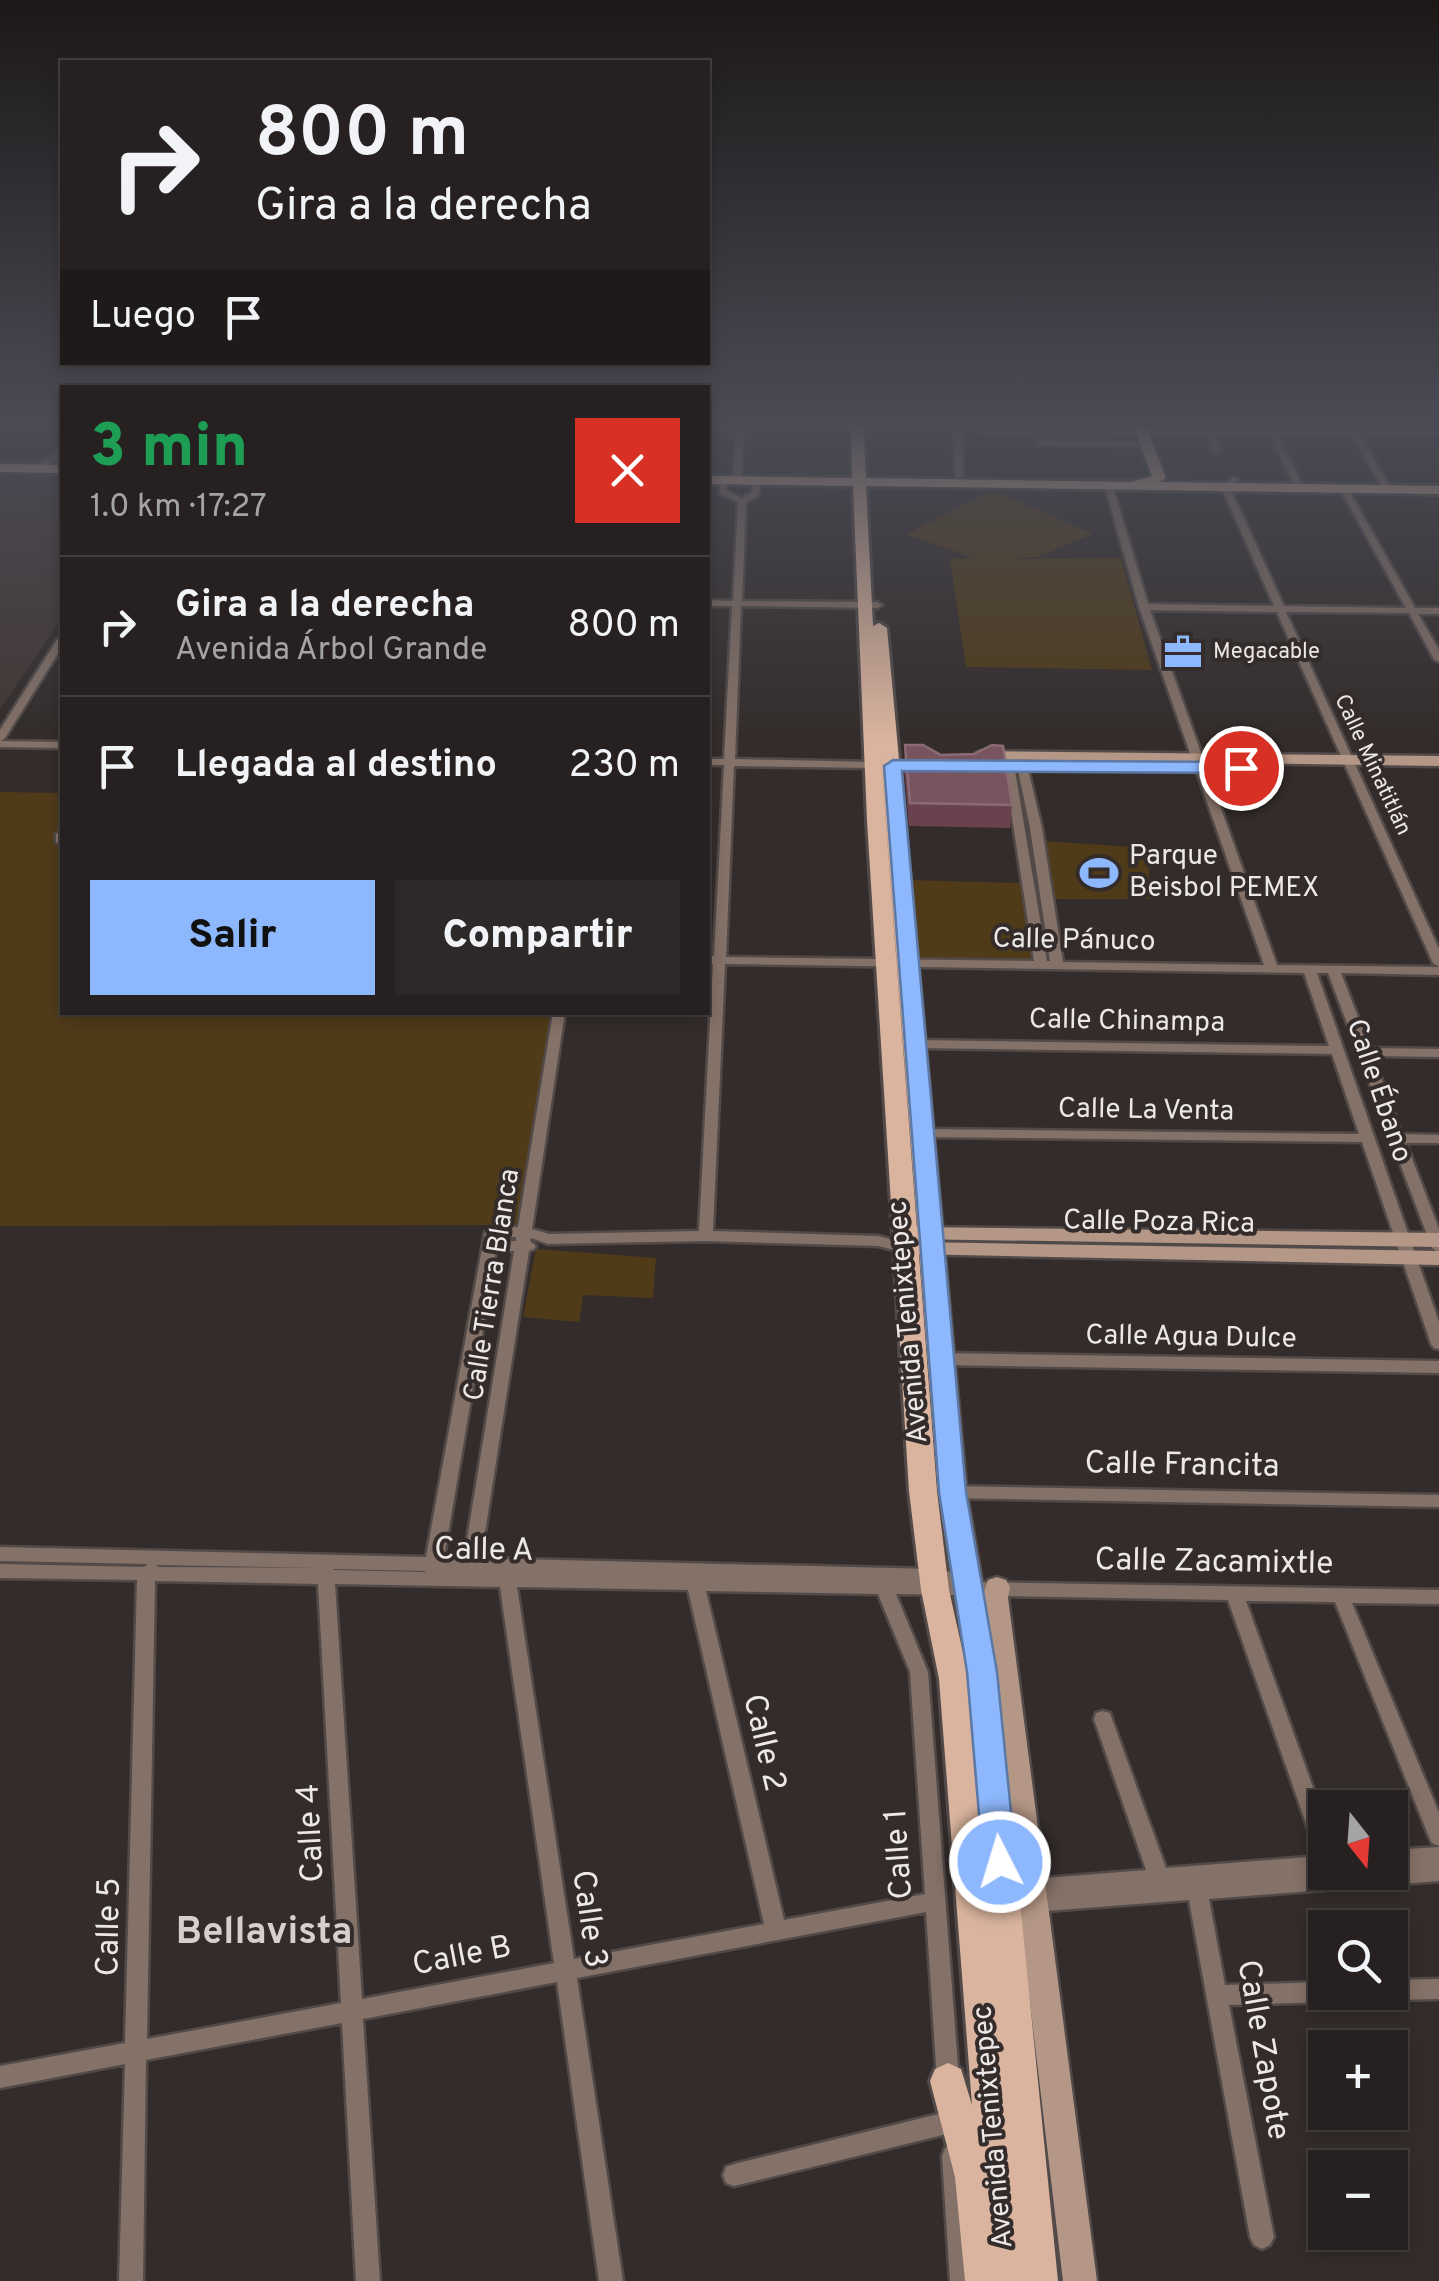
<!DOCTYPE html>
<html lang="es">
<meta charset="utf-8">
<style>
body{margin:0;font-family:Overpass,sans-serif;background:#2e2929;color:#f1f3f6;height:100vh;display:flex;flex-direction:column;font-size:38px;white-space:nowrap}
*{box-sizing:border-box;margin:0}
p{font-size:32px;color:#a4a3a5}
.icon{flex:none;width:55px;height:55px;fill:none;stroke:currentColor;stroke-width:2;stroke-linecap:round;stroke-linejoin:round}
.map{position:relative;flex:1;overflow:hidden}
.sheet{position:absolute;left:60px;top:385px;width:650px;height:630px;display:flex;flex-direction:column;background:#262120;border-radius:0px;box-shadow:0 5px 15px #0003,0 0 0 2px #423e3e}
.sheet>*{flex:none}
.banner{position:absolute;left:60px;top:60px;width:650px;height:305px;border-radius:0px;box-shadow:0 5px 15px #0003,0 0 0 2px #423e3e;background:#262120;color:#f1f3f6;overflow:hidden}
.needle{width:65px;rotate:163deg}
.fabs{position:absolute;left:1308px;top:1790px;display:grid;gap:20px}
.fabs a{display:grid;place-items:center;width:100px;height:100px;border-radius:0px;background:#262120;box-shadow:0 5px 15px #0003,0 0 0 2px #423e3e;font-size:50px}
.pin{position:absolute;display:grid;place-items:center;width:85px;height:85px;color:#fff;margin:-42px;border:5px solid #fff;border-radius:50%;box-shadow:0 2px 10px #0007}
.me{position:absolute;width:110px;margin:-55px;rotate:355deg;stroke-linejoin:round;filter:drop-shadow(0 0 8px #0008)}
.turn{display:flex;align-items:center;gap:35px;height:210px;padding:0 30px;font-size:45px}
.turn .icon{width:130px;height:130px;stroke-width:2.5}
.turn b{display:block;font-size:70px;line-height:85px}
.then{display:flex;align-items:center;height:95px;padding:0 30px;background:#0003;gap:20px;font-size:38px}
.round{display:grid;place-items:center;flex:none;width:105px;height:105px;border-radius:0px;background:#2e2929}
.head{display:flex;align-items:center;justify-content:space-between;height:170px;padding:0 30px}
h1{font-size:60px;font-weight:800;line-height:75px;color:#1e9e55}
.action{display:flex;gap:20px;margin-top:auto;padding:20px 30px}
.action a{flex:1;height:115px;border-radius:0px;background:#8eb8fd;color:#111;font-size:40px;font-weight:800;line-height:115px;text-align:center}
.action a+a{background:#2e2929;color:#f1f3f6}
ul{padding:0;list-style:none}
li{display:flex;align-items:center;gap:30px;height:140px;padding:0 30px;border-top:2px solid #423e3e}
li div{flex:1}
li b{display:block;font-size:38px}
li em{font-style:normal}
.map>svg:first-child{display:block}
.built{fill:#433735}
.green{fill:#503b19}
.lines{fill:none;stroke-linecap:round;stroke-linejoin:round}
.street-casing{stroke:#514a49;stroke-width:5}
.secondary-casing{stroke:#514a49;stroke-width:5}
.primary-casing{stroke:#514a49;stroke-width:6}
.street{fill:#847167;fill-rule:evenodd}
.secondary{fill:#b49786;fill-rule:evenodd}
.primary{fill:#dab49e;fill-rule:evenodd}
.wall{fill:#6a424e}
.building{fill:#78545e;stroke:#8a6b74;stroke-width:2.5}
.route{fill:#8eb8fd;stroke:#5c78a4;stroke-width:2.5}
.labels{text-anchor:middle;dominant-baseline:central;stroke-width:8;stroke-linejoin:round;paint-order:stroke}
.far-poi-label{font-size:22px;fill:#ece8e7;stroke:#332c2b;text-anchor:start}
.far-street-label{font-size:22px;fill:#ece8e7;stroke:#332c2b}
.poi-label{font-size:28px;fill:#ece8e7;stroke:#332c2b;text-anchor:start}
.street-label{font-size:28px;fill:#ece8e7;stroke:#332c2b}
.near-street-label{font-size:32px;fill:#ece8e7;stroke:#332c2b}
.near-quarter-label{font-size:38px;font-weight:bold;fill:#d7cecd;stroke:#332c2b}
</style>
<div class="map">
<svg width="1439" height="2281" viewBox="0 0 1439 2281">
<rect width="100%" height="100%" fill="#332c2b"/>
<polygon class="built" points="0,472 62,472 62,618 0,709"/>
<g class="green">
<polygon points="988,493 1002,494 1093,534 1037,557 1006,559 1121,558 1152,670 966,667 950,559 973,558 906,534"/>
<polygon points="0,792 62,793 62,821 57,832 62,833 62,1012 552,1013 520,1225 0,1226"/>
<polygon points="1043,841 1148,848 1150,899 1054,899"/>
<polygon points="910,880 1021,883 1038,963 915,961"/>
<polygon points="536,1249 656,1258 653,1298 583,1295 579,1322 523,1317"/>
</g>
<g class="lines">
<g class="street-casing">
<g id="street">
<polygon points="738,420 744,420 745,426 954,427 954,422 958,420 962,422 962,427 1268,429 1263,420 1271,420 1275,430 1350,430 1344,420 1352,420 1358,430 1439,431 1439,435 1360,435 1391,489 1387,491 1383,489 1352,435 1278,434 1304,489 1300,491 1296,489 1270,434 1214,434 1221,451 1217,453 1213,451 1206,434 962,432 963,476 959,478 955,476 954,432 744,431 741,480 737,482 733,480 736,431 708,430 708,426 737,426"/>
<rect x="0" y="421" width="62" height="4"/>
<polygon points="1038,441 1146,442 1150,444 1146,446 1035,445 1035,441"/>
<polygon points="59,451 62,451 62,456 39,471 33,471 33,467"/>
<path d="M 1232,477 L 1239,479 L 1230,488 L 1284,606 L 1406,608 L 1340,489 L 1344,487 L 1348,489 L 1415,608 L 1439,608 L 1439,614 L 1418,614 L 1439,650 L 1439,662 L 1434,659 L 1409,613 L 1286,612 L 1439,949 L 1439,967 L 1433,963 L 1277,612 L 1150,610 L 1277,965 L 1439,967 L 1439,975 L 1341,973 L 1370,1048 L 1439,1049 L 1439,1057 L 1373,1056 L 1402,1134 L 1439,1135 L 1439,1143 L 1406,1143 L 1439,1229 L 1439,1253 L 1432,1248 L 1328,973 L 1317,973 L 1439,1322 L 1439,1349 L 1434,1348 L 1431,1344 L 1362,1142 L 923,1137 L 916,1133 L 923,1129 L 1359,1134 L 1332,1054 L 916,1048 L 910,1044 L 916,1040 L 1329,1046 L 1304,973 L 725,964 L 713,1231 L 878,1236 L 912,1245 L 914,1248 L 907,1253 L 878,1246 L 706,1241 L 548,1244 L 531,1238 L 530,1241 L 536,1246 L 534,1249 L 529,1251 L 481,1558 L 933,1569 L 975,1576 L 977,1582 L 1439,1590 L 1439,1604 L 1352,1603 L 1439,1813 L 1439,1846 L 1432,1843 L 1429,1837 L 1335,1602 L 1246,1601 L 1325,1821 L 1325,1872 L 1390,1872 L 1390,1850 L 1439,1847 L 1439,1881 L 1209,1899 L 1225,1985 L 1325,1982 L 1325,1992 L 1335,1992 L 1332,1999 L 1325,2002 L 1229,2005 L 1274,2237 L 1270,2245 L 1262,2249 L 1254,2245 L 1250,2237 L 1189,1900 L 1034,1912 L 1027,1910 L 1024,1903 L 1029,1896 L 1023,1888 L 1026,1881 L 1033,1879 L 1146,1870 L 1094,1719 L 1096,1713 L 1103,1711 L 1110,1713 L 1112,1719 L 1166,1868 L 1321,1856 L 1315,1849 L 1228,1600 L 896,1594 L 928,1672 L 959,2080 L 956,2088 L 948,2091 L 940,2088 L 937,2080 L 926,1912 L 577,1978 L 623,2281 L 599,2281 L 557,1982 L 363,2019 L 380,2281 L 356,2281 L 342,2023 L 146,2060 L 143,2281 L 119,2281 L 125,2064 L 0,2088 L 0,2066 L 125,2043 L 137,1580 L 0,1578 L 0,1564 L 144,1567 L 148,1564 L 0,1561 L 0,1547 L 426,1557 L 485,1232 L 492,1227 L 518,1227 L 553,1012 L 565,1012 L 532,1229 L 549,1234 L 699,1231 L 713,964 L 708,964 L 708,956 L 714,956 L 724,765 L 708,765 L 708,759 L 724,759 L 732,606 L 708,606 L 708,600 L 733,601 L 738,502 L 720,494 L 719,478 L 726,480 L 727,491 L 742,498 L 751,493 L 755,478 L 762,480 L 758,496 L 746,502 L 742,601 L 877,602 L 882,605 L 877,608 L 741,606 L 735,759 L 873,762 L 878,765 L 873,768 L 734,766 L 726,957 L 1034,961 L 1004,765 L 1009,762 L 1014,765 L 1047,961 L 1050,961 L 1030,828 L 1017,765 L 1022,762 L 1027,765 L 1042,828 L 1063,962 L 1264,965 L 1139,607 L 1105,487 L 1109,485 L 1113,487 L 1148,604 L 1274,606 L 1222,488 ZM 498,1237 L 516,1237 L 516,1241 L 498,1242 ZM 514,1251 L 464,1558 L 444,1558 L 496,1252 ZM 156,1565 L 319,1568 L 159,1567 ZM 333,1569 L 425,1571 L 426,1572 L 334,1570 ZM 155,1581 L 318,1584 L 341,2003 L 147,2039 ZM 335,1584 L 500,1587 L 554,1963 L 362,1999 ZM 517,1587 L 688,1590 L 764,1924 L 574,1959 ZM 706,1591 L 878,1594 L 910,1672 L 925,1894 L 784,1920 Z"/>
<polygon points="62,637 62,647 5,738 1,741 62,742 62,748 0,747 0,730 57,640"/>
<polygon points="62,831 62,845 56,842 56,834"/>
<polygon points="942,1353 1439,1361 1439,1373 942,1365 936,1363 934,1359 936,1355"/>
<polygon points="949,1486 1439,1495 1439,1507 949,1498 943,1497 941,1492 943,1487"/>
<polygon points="1439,1979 1439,1999 1390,2000 1383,1997 1381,1992 1390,1992 1390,1980"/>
<polygon points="951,2111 959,2114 962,2122 959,2130 951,2133 734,2186 726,2183 723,2175 726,2167 734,2164"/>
<polygon points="953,2145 961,2148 964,2156 974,2281 950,2281 942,2156 945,2148"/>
</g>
</g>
<g class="secondary-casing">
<g id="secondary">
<polygon points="981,751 1439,756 1439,766 976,759 976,753"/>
<polygon points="916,1227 1439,1233 1439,1247 909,1239 905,1234"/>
<polygon points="919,1242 1439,1251 1439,1265 911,1254 908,1249"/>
<polygon points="997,1577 1006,1580 1010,1587 1008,1598 1097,2281 1063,2281 982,1598 988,1580"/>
</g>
</g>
<g class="primary-casing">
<g id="primary">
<path d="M 851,420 L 863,420 L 866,478 L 1132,482 L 1152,476 L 1131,420 L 1143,420 L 1166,478 L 1159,482 L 1439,486 L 1439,494 L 866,486 L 873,626 L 879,623 L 887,628 L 966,1492 L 997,1672 L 1058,2281 L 965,2281 L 955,2177 L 930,2081 L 935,2069 L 948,2063 L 961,2069 L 972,2105 L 939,1679 L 921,1590 L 909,1491 L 867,821 L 853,486 L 708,484 L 708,476 L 852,478 ZM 879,732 L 938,1492 L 966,1666 L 949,1590 L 937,1491 Z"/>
<polygon points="0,464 62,465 62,473 0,472"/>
</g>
</g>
<use href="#street" class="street"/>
<use href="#secondary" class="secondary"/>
<use href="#primary" class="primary"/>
</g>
<polygon class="wall" points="905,745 1012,805 1010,828 909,826 904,768"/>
<polygon class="building" points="905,745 923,745 941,755 974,754 992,745 1003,746 1012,805 910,803"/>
<linearGradient id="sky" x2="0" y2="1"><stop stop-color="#1c1818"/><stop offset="0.57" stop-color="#4a4b55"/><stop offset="1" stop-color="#4a4b55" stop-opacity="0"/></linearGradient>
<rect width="1439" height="739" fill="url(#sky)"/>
<polygon class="route" points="893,760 1241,762 1250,768 1241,773 902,771 966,1492 997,1672 1016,1862 1011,1873 1000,1877 988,1873 983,1862 967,1672 939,1492 884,766"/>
<defs>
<g id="office-bare" transform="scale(3)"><path d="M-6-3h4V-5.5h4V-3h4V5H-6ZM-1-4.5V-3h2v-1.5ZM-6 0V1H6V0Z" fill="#8eb8fd" stroke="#332c2b" stroke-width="2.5" paint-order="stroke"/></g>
<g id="stadium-bare" transform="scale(3)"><path d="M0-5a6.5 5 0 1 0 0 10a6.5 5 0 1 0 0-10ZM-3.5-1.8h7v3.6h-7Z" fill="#8eb8fd" stroke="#332c2b" stroke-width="2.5" paint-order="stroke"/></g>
</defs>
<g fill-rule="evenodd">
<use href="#office-bare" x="1183" y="652"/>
<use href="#stadium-bare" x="1099" y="873"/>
</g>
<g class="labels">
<g class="far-poi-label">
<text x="1213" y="652">Megacable</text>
</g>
<g class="far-street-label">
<text transform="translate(1372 765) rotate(65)">Calle Minatitlán</text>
</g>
<g class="poi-label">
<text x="1129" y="857">Parque<tspan x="1129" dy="32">Beisbol PEMEX</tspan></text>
</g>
<g class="street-label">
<text transform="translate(1074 941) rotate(1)">Calle Pánuco</text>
<text transform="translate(1127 1022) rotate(1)">Calle Chinampa</text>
<text transform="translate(1378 1091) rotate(71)">Calle Ébano</text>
<text transform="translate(1146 1111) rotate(1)">Calle La Venta</text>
<text transform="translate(1159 1223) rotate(1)">Calle Poza Rica</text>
<text transform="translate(493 1285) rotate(-81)">Calle Tierra Blanca</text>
<text transform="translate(909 1322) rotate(-95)">Avenida Tenixtepec</text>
<text transform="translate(1191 1338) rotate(1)">Calle Agua Dulce</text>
<text transform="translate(994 2127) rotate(-95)">Avenida Tenixtepec</text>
</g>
<g class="near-street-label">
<text transform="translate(1182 1466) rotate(1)">Calle Francita</text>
<text transform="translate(484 1551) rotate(1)">Calle A</text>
<text transform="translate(1214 1563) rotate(1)">Calle Zacamixtle</text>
<text transform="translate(763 1743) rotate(77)">Calle 2</text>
<text transform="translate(312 1833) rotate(-93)">Calle 4</text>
<text transform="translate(900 1854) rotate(-94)">Calle 1</text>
<text transform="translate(588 1919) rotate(82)">Calle 3</text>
<text transform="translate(110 1927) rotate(-89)">Calle 5</text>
<text transform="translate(462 1957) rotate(-11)">Calle B</text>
<text transform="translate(1262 2050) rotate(80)">Calle Zapote</text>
</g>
<g class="near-quarter-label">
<text x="264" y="1933">Bellavista</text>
</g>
</g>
</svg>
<div class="fabs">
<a><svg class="needle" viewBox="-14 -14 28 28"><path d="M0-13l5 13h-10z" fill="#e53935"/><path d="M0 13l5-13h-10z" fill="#a4a3a5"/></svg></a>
<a><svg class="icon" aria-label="search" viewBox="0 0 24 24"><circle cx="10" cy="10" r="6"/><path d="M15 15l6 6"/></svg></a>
<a>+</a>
<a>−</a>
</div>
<div class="pin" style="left:1241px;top:768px;background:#d93025"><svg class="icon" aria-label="arrive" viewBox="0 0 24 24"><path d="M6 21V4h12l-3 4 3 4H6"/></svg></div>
<svg class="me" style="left:1000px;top:1862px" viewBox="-20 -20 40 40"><circle r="17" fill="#8eb8fd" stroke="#fff" stroke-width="3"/><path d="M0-11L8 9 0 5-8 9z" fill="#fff"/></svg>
<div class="banner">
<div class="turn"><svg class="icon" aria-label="right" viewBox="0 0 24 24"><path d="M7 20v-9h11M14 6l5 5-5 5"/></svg><div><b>800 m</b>Gira a la derecha</div></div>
<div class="then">Luego<svg class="icon" aria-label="arrive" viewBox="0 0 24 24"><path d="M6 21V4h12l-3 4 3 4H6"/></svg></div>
</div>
<section class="sheet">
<div class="head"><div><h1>3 min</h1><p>1.0 km · 17:27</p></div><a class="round" style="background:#d93025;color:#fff"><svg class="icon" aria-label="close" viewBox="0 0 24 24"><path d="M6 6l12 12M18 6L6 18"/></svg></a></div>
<ul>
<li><svg class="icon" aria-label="right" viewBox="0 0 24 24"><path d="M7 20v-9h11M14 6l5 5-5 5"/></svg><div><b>Gira a la derecha</b><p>Avenida Árbol Grande</p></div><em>800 m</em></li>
<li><svg class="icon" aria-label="arrive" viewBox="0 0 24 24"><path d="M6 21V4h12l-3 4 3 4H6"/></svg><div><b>Llegada al destino</b></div><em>230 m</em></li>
</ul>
<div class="action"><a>Salir</a><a>Compartir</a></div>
</section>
</div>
